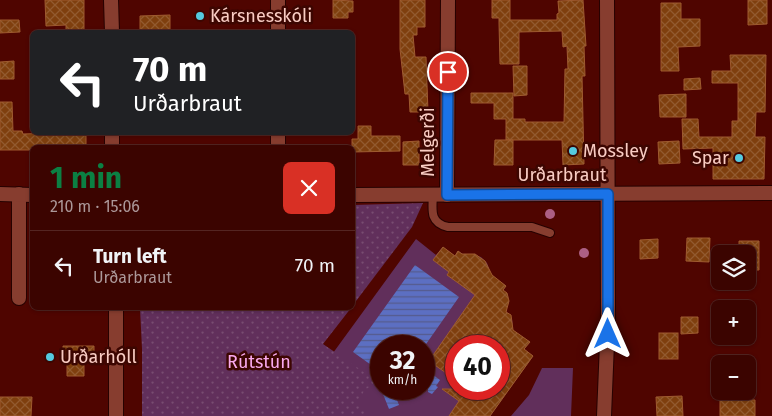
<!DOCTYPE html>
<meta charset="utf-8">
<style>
body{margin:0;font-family:"Fira Sans",sans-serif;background:#420e0a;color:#f1f3f6;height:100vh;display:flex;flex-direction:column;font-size:19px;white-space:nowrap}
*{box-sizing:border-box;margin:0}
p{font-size:16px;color:#ac9899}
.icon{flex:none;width:28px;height:28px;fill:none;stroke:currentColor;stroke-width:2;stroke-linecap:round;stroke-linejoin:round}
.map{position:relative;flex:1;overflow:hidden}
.sheet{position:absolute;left:30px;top:145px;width:325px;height:165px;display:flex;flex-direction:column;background:#3b0400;border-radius:8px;box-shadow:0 1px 4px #0004,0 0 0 1px #542522}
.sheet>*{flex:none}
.guide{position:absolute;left:30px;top:30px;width:325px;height:105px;border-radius:8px;box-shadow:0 1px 4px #0004,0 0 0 1px #542522;background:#202124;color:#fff;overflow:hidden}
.buttons{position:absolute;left:711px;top:245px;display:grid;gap:10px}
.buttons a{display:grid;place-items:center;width:45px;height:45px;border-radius:8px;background:#3b0400;box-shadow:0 1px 4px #0004,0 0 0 1px #542522;font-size:25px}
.speed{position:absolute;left:370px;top:335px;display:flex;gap:10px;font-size:25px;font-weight:700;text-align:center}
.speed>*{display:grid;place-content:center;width:65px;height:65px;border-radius:50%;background:#3b0400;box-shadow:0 1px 4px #0004,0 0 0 1px #542522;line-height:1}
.speed small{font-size:12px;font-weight:400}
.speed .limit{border:8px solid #d22;background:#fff;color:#111}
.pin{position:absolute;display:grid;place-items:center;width:42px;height:42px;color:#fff;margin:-21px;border:2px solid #fff;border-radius:50%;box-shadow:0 1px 5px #0007}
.me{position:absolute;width:55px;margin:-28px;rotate:0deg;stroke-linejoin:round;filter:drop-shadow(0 0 4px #0008)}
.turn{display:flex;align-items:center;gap:18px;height:105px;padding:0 20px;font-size:22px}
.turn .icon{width:65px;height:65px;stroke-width:2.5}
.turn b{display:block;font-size:35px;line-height:42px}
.round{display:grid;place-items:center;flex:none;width:52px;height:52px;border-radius:8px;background:#420e0a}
.overview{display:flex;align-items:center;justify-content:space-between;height:85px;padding:0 20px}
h1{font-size:30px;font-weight:700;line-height:38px;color:#0b8043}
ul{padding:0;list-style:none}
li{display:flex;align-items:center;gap:15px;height:70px;padding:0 20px;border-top:1px solid #542522}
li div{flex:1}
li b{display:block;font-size:19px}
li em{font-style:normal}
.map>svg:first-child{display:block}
.green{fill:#612f5b;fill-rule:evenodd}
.park{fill:url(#park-dots)}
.water{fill:url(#water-rules)}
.building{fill:url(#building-cross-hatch);stroke:#9f5b2f}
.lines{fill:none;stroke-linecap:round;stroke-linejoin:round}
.service-casing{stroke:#260200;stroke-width:10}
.minor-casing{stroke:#260200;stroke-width:16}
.tertiary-casing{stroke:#260200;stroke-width:16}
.service{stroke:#873d2f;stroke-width:8}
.minor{stroke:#873d2f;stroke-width:14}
.tertiary{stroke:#873d2f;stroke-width:14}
.tree{fill:#ac5f83}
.route-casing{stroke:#114b97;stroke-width:12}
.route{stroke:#1a73e8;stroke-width:9}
.poi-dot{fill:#55cadf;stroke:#3c0601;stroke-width:2}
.labels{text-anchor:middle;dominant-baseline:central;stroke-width:5;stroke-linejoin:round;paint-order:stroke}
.poi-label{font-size:18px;fill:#f9ccc3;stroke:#3c0601;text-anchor:start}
.street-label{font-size:18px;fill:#f9ccc3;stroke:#3c0601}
.park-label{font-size:18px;fill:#f9a9ee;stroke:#3c0601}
</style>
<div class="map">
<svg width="772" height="416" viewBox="0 0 772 416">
<defs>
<pattern id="park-dots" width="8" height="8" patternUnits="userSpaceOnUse" patternTransform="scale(1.25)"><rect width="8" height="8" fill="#612f5b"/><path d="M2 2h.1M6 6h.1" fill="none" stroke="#784c71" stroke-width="1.8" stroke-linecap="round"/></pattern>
<pattern id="water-rules" width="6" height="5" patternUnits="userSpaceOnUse" patternTransform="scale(1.25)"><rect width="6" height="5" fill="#5c6fc2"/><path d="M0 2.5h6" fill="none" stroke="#555b8c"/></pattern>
<pattern id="building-cross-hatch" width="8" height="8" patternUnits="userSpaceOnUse" patternTransform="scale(1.25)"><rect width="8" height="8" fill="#7f3f0e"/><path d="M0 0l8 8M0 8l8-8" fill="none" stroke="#925a2f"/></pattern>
</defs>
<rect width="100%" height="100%" fill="#4f0500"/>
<g class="green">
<path d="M 416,239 L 436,255 L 443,247 L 455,256 L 458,251 L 463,254 L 469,254 L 481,257 L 487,263 L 491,275 L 506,286 L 503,290 L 506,293 L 509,302 L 503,309 C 510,314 515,320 511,329 L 530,342 L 524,349 L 533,356 L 490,416 L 354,416 L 333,353 ZM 381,346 L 424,346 L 424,389 L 381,389 ZM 456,346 L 499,346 L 499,389 L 456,389 Z"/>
<polygon points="542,368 573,368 571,416 511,416 529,395"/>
</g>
<g class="park">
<polygon points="423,203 412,227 353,305 353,205"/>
<polygon points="140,308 351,308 323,344 377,381 364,391 358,402 367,411 362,416 142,416 142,349"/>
</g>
<g class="water">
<polygon points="415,265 459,297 424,347 381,346 381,372 353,352"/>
<polygon points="429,372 440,380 436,386 438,387 432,394 428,392 428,389 424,386 424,380"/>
<polygon points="393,390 399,405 389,409 383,394"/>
</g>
<g class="building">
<polygon points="45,0 84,0 84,32 66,32 66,25 46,26"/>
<polygon points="333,0 353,1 353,12 348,12 348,18 333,18"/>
<polygon points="400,0 425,0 425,27 417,27 417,35 413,35 415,57 426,57 428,112 410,112 409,94 405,94 400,49"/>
<polygon points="492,0 510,0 510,20 557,20 557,14 559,13 558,1 583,0 586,46 584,46 585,76 582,76 584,164 563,165 562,140 506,140 506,119 494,119 494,103 471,103 471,93 513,93 513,119 525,119 525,122 564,122 565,69 568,69 567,46 563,47 562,31 519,32 519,64 500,64 499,23 499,18 492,18"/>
<polygon points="748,0 767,0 767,24 748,25"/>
<polygon points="661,3 681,3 681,19 700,19 700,46 678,47 679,71 661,71"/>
<polygon points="170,15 170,31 140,32 140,16"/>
<polygon points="0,20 19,20 20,32 0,33"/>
<polygon points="730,55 766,55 765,112 756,112 755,137 765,137 764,179 713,179 713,148 683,149 682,119 698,119 699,137 732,137 732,121 738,121 738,83 712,83 712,71 731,71"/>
<polygon points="14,61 14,79 0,79 0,62"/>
<polygon points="513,66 527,66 527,95 514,96"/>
<polygon points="700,78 701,89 684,90 684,79"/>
<polygon points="686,94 686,117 660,117 659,95"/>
<polygon points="0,102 12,102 13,131 22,131 23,134 86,132 86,148 32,148 32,150 0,150"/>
<polygon points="358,126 371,126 371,136 400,136 400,151 352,152 352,139 358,139"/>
<polygon points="495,140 513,140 513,165 494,165"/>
<polygon points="419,141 419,165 403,165 403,142"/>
<polygon points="679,141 680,163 659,164 658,142"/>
<polygon points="687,238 710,238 709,262 686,261"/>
<polygon points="658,239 658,258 640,259 640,240"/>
<polygon points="739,241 759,241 759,270 748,270 748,254 739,254"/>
<polygon points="443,247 455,256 458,251 462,254 475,254 485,261 492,275 506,286 503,290 507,293 509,301 506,312 511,315 513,330 530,342 524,349 533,356 490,416 449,416 459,401 442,389 499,389 499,346 456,346 456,380 429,361 475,295 447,275 449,272 433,260"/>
<polygon points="681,317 698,317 698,333 681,334"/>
<rect x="659" y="333" width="19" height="26"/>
<polygon points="63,346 94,346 94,358 84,358 84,376 67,376 67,364 63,364"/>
<polygon points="682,396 683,416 657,416 656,397"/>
<polygon points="0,397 32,397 31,416 0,416"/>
<polygon points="720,399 755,400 755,416 720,416"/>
</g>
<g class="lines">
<g class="service-casing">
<path id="service" d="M 433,195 C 432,211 430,223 448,227 L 532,227 L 550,233"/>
</g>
<g class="minor-casing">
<g id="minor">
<polyline points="278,0 278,32"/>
<polyline points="278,132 278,148"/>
<polyline points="447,195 448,0"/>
<polyline points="19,298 19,194"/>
</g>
</g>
<g class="tertiary-casing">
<g id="tertiary">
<polyline points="111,0 112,32"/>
<polyline points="112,148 112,132"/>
<polyline points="0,194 32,195"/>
<polyline points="352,195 772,193"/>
<polyline points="116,416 116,308"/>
<polyline points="604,416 608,319 607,0"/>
</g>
</g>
<use href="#service" class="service"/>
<use href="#minor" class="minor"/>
<use href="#tertiary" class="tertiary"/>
</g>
<g class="tree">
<circle cx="550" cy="214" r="5"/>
<circle cx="584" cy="253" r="5"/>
</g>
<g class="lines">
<g class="route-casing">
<polyline id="route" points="448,72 447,195 608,194 608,334"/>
</g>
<use href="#route" class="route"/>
</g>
<g class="poi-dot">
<circle cx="200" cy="16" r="5"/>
<circle cx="573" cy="151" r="5"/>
<circle cx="739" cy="158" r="5"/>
<circle cx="50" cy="357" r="5"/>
</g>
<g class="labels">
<g class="poi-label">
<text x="210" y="16">Kársnesskóli</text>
<text x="583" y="151">Mossley</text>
<text x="729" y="158" text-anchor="end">Spar</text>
<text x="60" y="357">Urðarhóll</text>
</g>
<g class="street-label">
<text transform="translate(428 142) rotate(-90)">Melgerði</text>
<text x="562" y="175">Urðarbraut</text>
</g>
<g class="park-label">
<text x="259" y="362">Rútstún</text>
</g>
</g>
</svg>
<div class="buttons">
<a><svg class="icon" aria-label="layers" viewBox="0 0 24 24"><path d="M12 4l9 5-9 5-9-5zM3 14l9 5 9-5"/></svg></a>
<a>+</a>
<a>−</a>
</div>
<div class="speed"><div>32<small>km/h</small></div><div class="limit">40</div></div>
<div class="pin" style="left:448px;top:72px;background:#d93025"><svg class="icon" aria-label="arrive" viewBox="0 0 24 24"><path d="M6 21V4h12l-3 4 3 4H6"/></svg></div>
<svg class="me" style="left:608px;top:334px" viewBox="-20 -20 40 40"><path d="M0-17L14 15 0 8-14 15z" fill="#1a73e8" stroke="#fff" stroke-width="4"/></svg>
<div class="guide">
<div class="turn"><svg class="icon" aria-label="left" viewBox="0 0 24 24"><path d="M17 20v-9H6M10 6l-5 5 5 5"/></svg><div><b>70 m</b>Urðarbraut</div></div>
</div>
<section class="sheet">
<div class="overview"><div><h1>1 min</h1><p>210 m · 15:06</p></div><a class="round" style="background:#d93025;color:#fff"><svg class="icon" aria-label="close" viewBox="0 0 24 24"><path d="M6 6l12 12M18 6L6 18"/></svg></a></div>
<ul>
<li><svg class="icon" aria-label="left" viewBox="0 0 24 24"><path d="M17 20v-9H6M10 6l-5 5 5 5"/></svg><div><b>Turn left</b><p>Urðarbraut</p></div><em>70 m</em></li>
</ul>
</section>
</div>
